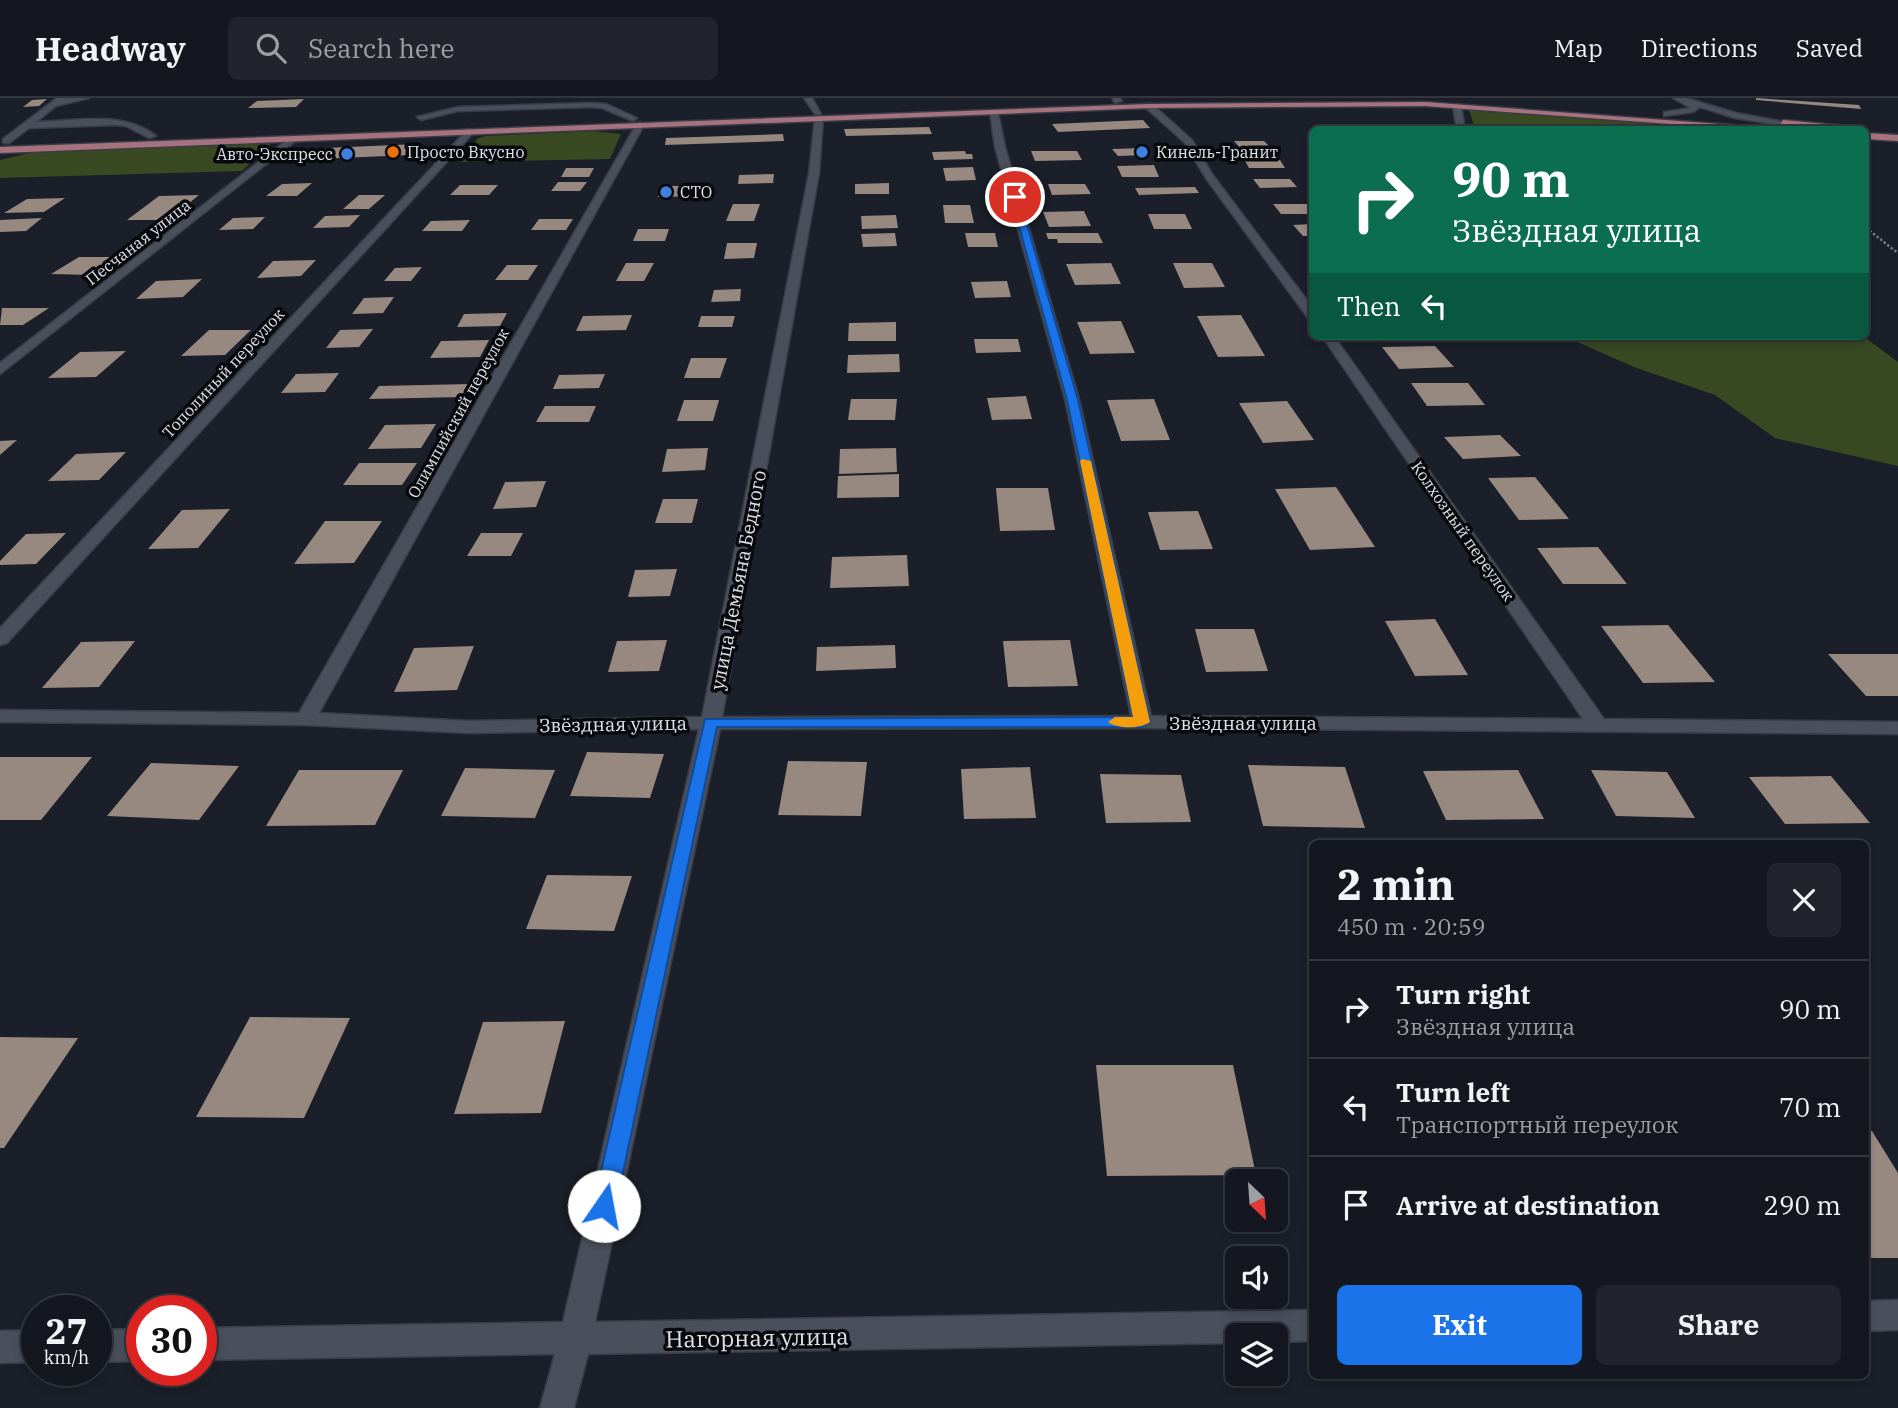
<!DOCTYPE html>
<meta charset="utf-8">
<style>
body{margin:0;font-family:"IBM Plex Serif",serif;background:#21242c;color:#f1f3f6;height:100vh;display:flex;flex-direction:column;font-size:26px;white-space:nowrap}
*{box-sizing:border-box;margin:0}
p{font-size:23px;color:#9d9fa4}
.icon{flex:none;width:38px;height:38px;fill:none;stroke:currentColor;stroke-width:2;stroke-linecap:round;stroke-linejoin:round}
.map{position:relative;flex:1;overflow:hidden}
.side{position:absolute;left:1309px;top:742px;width:560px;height:539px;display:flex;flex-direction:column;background:#14171f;border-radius:10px;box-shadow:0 4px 10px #0003,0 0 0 2px #33363d}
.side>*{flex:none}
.banner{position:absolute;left:1309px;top:28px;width:560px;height:214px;border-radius:10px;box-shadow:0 4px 10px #0003,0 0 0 2px #33363d;background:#0b6e4f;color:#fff;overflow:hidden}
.needle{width:46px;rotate:155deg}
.controls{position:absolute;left:1225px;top:1071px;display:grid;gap:14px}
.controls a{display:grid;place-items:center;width:63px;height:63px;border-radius:10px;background:#14171f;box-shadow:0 4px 10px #0003,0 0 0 2px #33363d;font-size:35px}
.speed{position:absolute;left:21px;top:1197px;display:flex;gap:14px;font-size:35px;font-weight:700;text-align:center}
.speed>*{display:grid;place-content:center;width:91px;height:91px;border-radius:50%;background:#14171f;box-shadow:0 4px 10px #0003,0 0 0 2px #33363d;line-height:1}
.speed small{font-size:18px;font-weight:400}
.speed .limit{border:10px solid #d22;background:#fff;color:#111}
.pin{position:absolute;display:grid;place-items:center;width:60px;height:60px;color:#fff;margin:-30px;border:4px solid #fff;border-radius:50%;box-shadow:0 2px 7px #0007}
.me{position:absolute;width:77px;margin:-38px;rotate:12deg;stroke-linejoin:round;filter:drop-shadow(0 0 5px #0008)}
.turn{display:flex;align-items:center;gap:24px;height:147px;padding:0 28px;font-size:32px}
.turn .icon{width:91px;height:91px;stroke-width:2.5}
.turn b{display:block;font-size:49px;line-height:60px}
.then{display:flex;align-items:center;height:66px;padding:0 28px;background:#0003;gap:14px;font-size:26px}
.round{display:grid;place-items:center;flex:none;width:74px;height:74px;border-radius:10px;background:#21242c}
.summary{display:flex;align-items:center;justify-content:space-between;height:119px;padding:0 28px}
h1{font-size:42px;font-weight:700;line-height:52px}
.action{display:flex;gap:14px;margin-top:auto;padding:14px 28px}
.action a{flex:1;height:80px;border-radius:10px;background:#1a73e8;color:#fff;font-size:28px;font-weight:700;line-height:80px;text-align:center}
.action a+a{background:#21242c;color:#f1f3f6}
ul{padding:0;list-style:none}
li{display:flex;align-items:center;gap:21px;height:98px;padding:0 28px;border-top:2px solid #33363d}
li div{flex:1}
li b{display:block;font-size:26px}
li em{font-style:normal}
header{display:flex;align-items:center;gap:42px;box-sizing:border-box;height:98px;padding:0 35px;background:#14171f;border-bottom:2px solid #33363d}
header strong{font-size:33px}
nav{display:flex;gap:38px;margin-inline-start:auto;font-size:24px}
.search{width:490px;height:63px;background:#21242c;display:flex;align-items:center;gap:18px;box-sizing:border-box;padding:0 24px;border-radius:10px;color:#9d9fa4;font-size:26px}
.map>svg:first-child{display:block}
.green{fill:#394922}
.building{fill:#978880}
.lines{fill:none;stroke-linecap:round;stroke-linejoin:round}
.minor-casing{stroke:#393c46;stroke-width:3}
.major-casing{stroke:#393c46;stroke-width:3}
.path{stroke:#747881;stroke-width:2.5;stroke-dasharray:2.5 2;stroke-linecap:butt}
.minor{fill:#494f5b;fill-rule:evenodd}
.major{fill:#a6727d;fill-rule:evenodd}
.route{fill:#1a73e8;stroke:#114b97;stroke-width:2}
.slow{fill:#f59e0b}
.food-dot{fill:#e8710a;stroke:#07090d;stroke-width:2.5}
.shop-dot{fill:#3f7fe0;stroke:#07090d;stroke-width:2.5}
.labels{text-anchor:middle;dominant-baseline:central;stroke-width:7;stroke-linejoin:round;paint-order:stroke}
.far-poi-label{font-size:16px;fill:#dee2e9;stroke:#07090d;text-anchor:start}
.far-street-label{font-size:16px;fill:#dee2e9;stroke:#07090d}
.street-label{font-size:19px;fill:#dee2e9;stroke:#07090d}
.near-street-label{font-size:23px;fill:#dee2e9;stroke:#07090d}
</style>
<header>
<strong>Headway</strong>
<div class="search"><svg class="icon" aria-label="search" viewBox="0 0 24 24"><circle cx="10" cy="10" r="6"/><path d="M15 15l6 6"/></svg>Search here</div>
<nav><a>Map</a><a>Directions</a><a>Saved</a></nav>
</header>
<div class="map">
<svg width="1898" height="1310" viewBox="0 0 1898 1310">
<rect width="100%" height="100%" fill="#1a1f29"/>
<g class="green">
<polygon points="1468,9 1703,26 1731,31 1475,31"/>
<polygon points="593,33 621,36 610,61 458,64 478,40 486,38"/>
<polygon points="247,45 271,46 242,73 0,80 0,62 29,55"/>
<polygon points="1564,238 1863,238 1898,264 1898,368 1775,340 1715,297 1634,269"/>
</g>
<g class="building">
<polygon points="1756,0 1859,7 1861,11 1756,2"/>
<polygon points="47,1 39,8 23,9 32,2"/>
<polygon points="304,1 296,9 248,10 257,3"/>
<polygon points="1143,22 1150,30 1058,34 1052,26"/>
<polygon points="929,29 932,36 846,38 844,31"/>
<polygon points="783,36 784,43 665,47 666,40"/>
<polygon points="1234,43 1264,43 1270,49 1240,50"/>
<polygon points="418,46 411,57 316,61 325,50"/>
<polygon points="1144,50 1150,57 1118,58 1112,51"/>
<polygon points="965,53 966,56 972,56 973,61 934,62 932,54"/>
<polygon points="1031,53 1077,53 1082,62 1035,63"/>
<polygon points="1244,61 1280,62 1285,70 1249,70"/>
<polygon points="1154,67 1159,79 1122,79 1117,68"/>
<polygon points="973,69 976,82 946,83 943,70"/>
<polygon points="566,70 594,70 589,79 561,79"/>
<polygon points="774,76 773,85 738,86 739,77"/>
<polygon points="1253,81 1290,81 1297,89 1260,90"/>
<polygon points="558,84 587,84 580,93 551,93"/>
<polygon points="312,85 297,98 266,98 282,86"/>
<polygon points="889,85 889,96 855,96 855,86"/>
<polygon points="1048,86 1085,86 1091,96 1052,97"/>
<polygon points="460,87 498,87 489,97 450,97"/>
<polygon points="663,88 702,88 698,98 658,99"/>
<polygon points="1195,89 1199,95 1139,97 1135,90"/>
<polygon points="199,97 168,122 127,122 159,98"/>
<polygon points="359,97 385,97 369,111 343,111"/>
<polygon points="65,100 44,114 4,115 27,101"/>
<polygon points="733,106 760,106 754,123 726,123"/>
<polygon points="1273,106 1311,106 1312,116 1281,116"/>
<polygon points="943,107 970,107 974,125 945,125"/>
<polygon points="1084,113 1091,128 1049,129 1043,114"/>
<polygon points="1148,116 1185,116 1192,131 1154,131"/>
<polygon points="360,117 349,129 313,130 325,118"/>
<polygon points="896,117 898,130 862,131 861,118"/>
<polygon points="265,119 253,131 219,132 233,120"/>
<polygon points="42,120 26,133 0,134 0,122"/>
<polygon points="539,121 573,121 566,132 531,132"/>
<polygon points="470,122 462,133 422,133 431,123"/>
<polygon points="1312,126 1312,138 1303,138 1293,127"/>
<polygon points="638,131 669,131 665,143 633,143"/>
<polygon points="895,135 897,148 863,149 861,136"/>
<polygon points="965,135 995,135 998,149 968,149"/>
<polygon points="1046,135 1098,135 1103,145 1058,145 1057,141 1048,141"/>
<polygon points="727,145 757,145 754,160 724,161"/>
<polygon points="79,159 118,159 92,177 51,176"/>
<polygon points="316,162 301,178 257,180 273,163"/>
<polygon points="626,165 654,165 644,183 616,183"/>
<polygon points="1111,165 1121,186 1075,187 1066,166"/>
<polygon points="1173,165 1212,165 1225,189 1184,190"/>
<polygon points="507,167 538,167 528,182 495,182"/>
<polygon points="422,169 411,183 384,183 395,170"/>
<polygon points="202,181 183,199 136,201 156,183"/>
<polygon points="1007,183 1011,199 975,200 971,184"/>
<polygon points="741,191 740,203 711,204 714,192"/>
<polygon points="394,199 383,215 352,216 364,200"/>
<polygon points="2,210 49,210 23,227 0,227"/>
<polygon points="507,215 500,228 457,229 464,216"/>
<polygon points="632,217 626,232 576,233 583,218"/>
<polygon points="1241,217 1265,258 1218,259 1197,218"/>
<polygon points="701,218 735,218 732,229 698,229"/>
<polygon points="1121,223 1135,255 1090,256 1077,224"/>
<polygon points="896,224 896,243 848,243 849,225"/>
<polygon points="373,231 359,249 326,250 340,232"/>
<polygon points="209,232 251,232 225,257 181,258"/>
<polygon points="974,241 1018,241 1021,254 976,255"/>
<polygon points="489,242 480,259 430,260 441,243"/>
<polygon points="1435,248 1454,269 1399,271 1382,249"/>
<polygon points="126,253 96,279 48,280 80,254"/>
<polygon points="899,256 900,274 847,275 848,257"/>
<polygon points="691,260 727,260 720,280 684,280"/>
<polygon points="339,275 325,294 281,295 296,276"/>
<polygon points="605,276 599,290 553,291 559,277"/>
<polygon points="1411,285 1468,285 1485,307 1427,308"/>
<polygon points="471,286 463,299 369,301 379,288"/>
<polygon points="1026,298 1032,321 992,322 987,300"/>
<polygon points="851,301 897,301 895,322 848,322"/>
<polygon points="1154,301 1170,342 1121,343 1107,302"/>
<polygon points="684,302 719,302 713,323 677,323"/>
<polygon points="1287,303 1314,342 1263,345 1239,305"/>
<polygon points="545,308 596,308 589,324 536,324"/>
<polygon points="436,326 421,350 368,351 385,327"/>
<polygon points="1500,337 1521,358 1463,361 1444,339"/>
<polygon points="17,342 0,357 0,343"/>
<polygon points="708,350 705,372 662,374 667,351"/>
<polygon points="896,350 897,374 839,376 840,351"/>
<polygon points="126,354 99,382 48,383 76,356"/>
<polygon points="359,365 417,365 402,387 343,387"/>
<polygon points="899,376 899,399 837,400 838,378"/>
<polygon points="1535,379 1569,421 1519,422 1488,380"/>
<polygon points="546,383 536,409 493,411 505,384"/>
<polygon points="1336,389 1375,449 1310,452 1275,391"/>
<polygon points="996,390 1048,390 1055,432 1000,433"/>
<polygon points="663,401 698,401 692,425 655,425"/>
<polygon points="230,411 198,450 148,451 182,412"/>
<polygon points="1198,413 1213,451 1160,452 1148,414"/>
<polygon points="325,423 382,423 354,465 294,466"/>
<polygon points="66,435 36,466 0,467 0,463 26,436"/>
<polygon points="481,435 523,435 511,458 467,458"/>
<polygon points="1598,449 1627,486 1563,486 1537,450"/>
<polygon points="907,457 909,488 830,490 832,459"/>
<polygon points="677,471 670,498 628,499 635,472"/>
<polygon points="1435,521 1468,577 1415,578 1385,523"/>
<polygon points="1668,527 1715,584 1643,585 1601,528"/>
<polygon points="1195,531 1254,531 1268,573 1206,574"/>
<polygon points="667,542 659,573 608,574 617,543"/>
<polygon points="1070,542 1078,588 1008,589 1003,543"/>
<polygon points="135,543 99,589 42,590 81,544"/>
<polygon points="895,547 896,570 816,573 817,549"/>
<polygon points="474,548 457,592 394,594 414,550"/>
<polygon points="1828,556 1898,556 1898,598 1866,598"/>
<polygon points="587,654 664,656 650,700 570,698"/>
<polygon points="0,659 92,659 41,722 0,722"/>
<polygon points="788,663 867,664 861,718 778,717"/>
<polygon points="151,665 239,668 199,722 107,718"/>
<polygon points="1248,667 1345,669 1365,730 1263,728"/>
<polygon points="1030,669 1036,720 964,721 961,671"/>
<polygon points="465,670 555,672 535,720 441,718"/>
<polygon points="299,672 403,672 375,727 266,728"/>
<polygon points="1518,672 1544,721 1446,722 1423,673"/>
<polygon points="1591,672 1667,674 1695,720 1616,718"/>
<polygon points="1100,676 1181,677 1191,724 1106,725"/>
<polygon points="1831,678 1870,725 1785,726 1749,679"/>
<polygon points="547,777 632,778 614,833 526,831"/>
<polygon points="250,919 350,920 304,1020 196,1019"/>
<polygon points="565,923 541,1015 454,1016 483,924"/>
<polygon points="0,939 78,940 4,1050 0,1050"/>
<polygon points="1096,967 1233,967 1256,1077 1107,1078"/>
<polygon points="1866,1033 1872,1033 1898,1075 1898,1160 1866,1160"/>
</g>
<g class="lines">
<g class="minor-casing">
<g id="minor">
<path d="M 57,0 L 89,0 L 56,8 L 36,24 C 75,23 123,12 156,38 L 149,40 L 126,28 L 116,27 L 29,30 L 9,45 L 3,45 L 3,41 Z"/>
<polygon points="804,0 812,0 821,16 815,16"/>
<polygon points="1112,0 1120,0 1122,3 1115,5"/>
<polygon points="1673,0 1686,0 1736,15 1790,25 1786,28 1735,20 1700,9 1693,14 1664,18 1664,14 1691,10"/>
<polygon points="590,5 606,6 637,20 633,23 602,10 590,9 458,13 421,22 417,19 458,9"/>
<polygon points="1146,6 1152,6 1192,42 1212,76 1312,209 1312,221 1308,220 1205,79 1185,45 1146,10"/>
<polygon points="1457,6 1461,8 1465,32 1457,32 1453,8"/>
<polygon points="994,12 998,14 1005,49 1079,301 1151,618 1583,621 1322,238 1334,238 1604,621 1898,624 1898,636 1142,630 720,631 595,1224 1312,1212 1312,1243 1276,1244 1276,1237 1237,1237 1237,1245 588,1256 574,1310 540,1310 555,1256 201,1262 201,1230 563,1224 699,631 469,635 306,627 0,624 0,612 299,615 636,27 640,24 644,27 319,615 469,623 702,619 809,75 815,20 819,17 823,20 819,75 722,619 1131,618 1065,301 995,49 990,14"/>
<polygon points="468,31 475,33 7,545 0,547 0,530"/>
<polygon points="292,38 299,40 0,276 0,265"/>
<polygon points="1898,1202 1898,1232 1866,1233 1866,1203"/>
<polygon points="142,1231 142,1263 96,1264 96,1232"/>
<polygon points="37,1232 37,1264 0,1265 0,1233"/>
</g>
</g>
<g class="major-casing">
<g id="major">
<polygon points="1425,4 1800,32 1752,32 1425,8 1149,10 0,55 0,49 1149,6"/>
<polygon points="1783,22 1858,29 1862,32 1825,32 1780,27"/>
<polygon points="1866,35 1898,37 1898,43 1866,41"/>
</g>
</g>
<polyline class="path" points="1866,130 1898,155"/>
<use href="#minor" class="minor"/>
<use href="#major" class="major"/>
</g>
<polygon class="route" points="1015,97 1019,99 1078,302 1150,624 1142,629 717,629 616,1108 612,1115 604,1118 596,1115 593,1108 705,621 1133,619 1067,302 1011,99"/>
<path class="slow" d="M 1082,361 L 1091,363 L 1150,624 C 1141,631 1117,631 1108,624 L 1115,619 L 1133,619 L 1080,363 Z"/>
<circle class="food-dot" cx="393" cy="54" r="7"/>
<g class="shop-dot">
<circle cx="1142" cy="54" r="7"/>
<circle cx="347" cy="56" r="7"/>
<circle cx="666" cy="94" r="7"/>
</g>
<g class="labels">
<g class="far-poi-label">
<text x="407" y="54">Просто Вкусно</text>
<text x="1156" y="54">Кинель-Гранит</text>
<text x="333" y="56" text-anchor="end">Авто-Экспресс</text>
<text x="680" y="94">СТО</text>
</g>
<g class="far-street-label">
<text transform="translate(138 144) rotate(-38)">Песчаная улица</text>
<text transform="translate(223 275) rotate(-47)">Тополиный переулок</text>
<text transform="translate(458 315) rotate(-61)">Олимпийский переулок</text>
<text transform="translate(1463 433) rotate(55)">Колхозный переулок</text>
</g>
<g class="street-label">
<text transform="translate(738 482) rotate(-79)">улица Демьяна Бедного</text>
<text x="1243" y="625">Звёздная улица</text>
<text transform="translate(613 626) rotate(-1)">Звёздная улица</text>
</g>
<g class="near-street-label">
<text transform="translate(757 1239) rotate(-1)">Нагорная улица</text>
</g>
</g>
</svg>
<div class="controls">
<a><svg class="needle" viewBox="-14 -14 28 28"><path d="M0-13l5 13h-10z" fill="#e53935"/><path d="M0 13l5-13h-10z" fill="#9d9fa4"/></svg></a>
<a><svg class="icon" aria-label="sound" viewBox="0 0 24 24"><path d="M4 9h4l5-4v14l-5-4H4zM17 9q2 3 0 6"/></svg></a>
<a><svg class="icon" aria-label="layers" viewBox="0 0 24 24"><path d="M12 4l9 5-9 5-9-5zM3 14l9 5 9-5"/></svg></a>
</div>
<div class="speed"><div>27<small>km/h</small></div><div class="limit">30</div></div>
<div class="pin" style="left:1015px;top:99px;background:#d93025"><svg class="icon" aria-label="arrive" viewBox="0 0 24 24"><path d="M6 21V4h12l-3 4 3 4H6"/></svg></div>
<svg class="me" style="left:604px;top:1108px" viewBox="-20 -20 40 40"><circle r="19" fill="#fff"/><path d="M0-13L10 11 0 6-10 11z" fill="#1a73e8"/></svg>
<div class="banner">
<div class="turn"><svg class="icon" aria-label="right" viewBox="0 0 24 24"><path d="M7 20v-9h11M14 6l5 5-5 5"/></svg><div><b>90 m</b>Звёздная улица</div></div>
<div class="then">Then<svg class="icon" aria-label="left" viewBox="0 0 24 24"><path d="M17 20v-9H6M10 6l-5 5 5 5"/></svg></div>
</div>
<section class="side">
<div class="summary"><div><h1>2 min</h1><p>450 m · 20:59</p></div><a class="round"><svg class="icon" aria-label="close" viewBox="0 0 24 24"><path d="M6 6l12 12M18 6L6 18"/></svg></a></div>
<ul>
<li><svg class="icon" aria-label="right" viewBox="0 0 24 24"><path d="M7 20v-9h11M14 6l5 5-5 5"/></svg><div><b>Turn right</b><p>Звёздная улица</p></div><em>90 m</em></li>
<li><svg class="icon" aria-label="left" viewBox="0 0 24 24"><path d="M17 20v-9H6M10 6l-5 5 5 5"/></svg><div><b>Turn left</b><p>Транспортный переулок</p></div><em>70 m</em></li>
<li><svg class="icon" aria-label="arrive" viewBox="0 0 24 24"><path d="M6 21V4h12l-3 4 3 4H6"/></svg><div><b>Arrive at destination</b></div><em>290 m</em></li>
</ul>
<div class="action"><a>Exit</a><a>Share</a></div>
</section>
</div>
